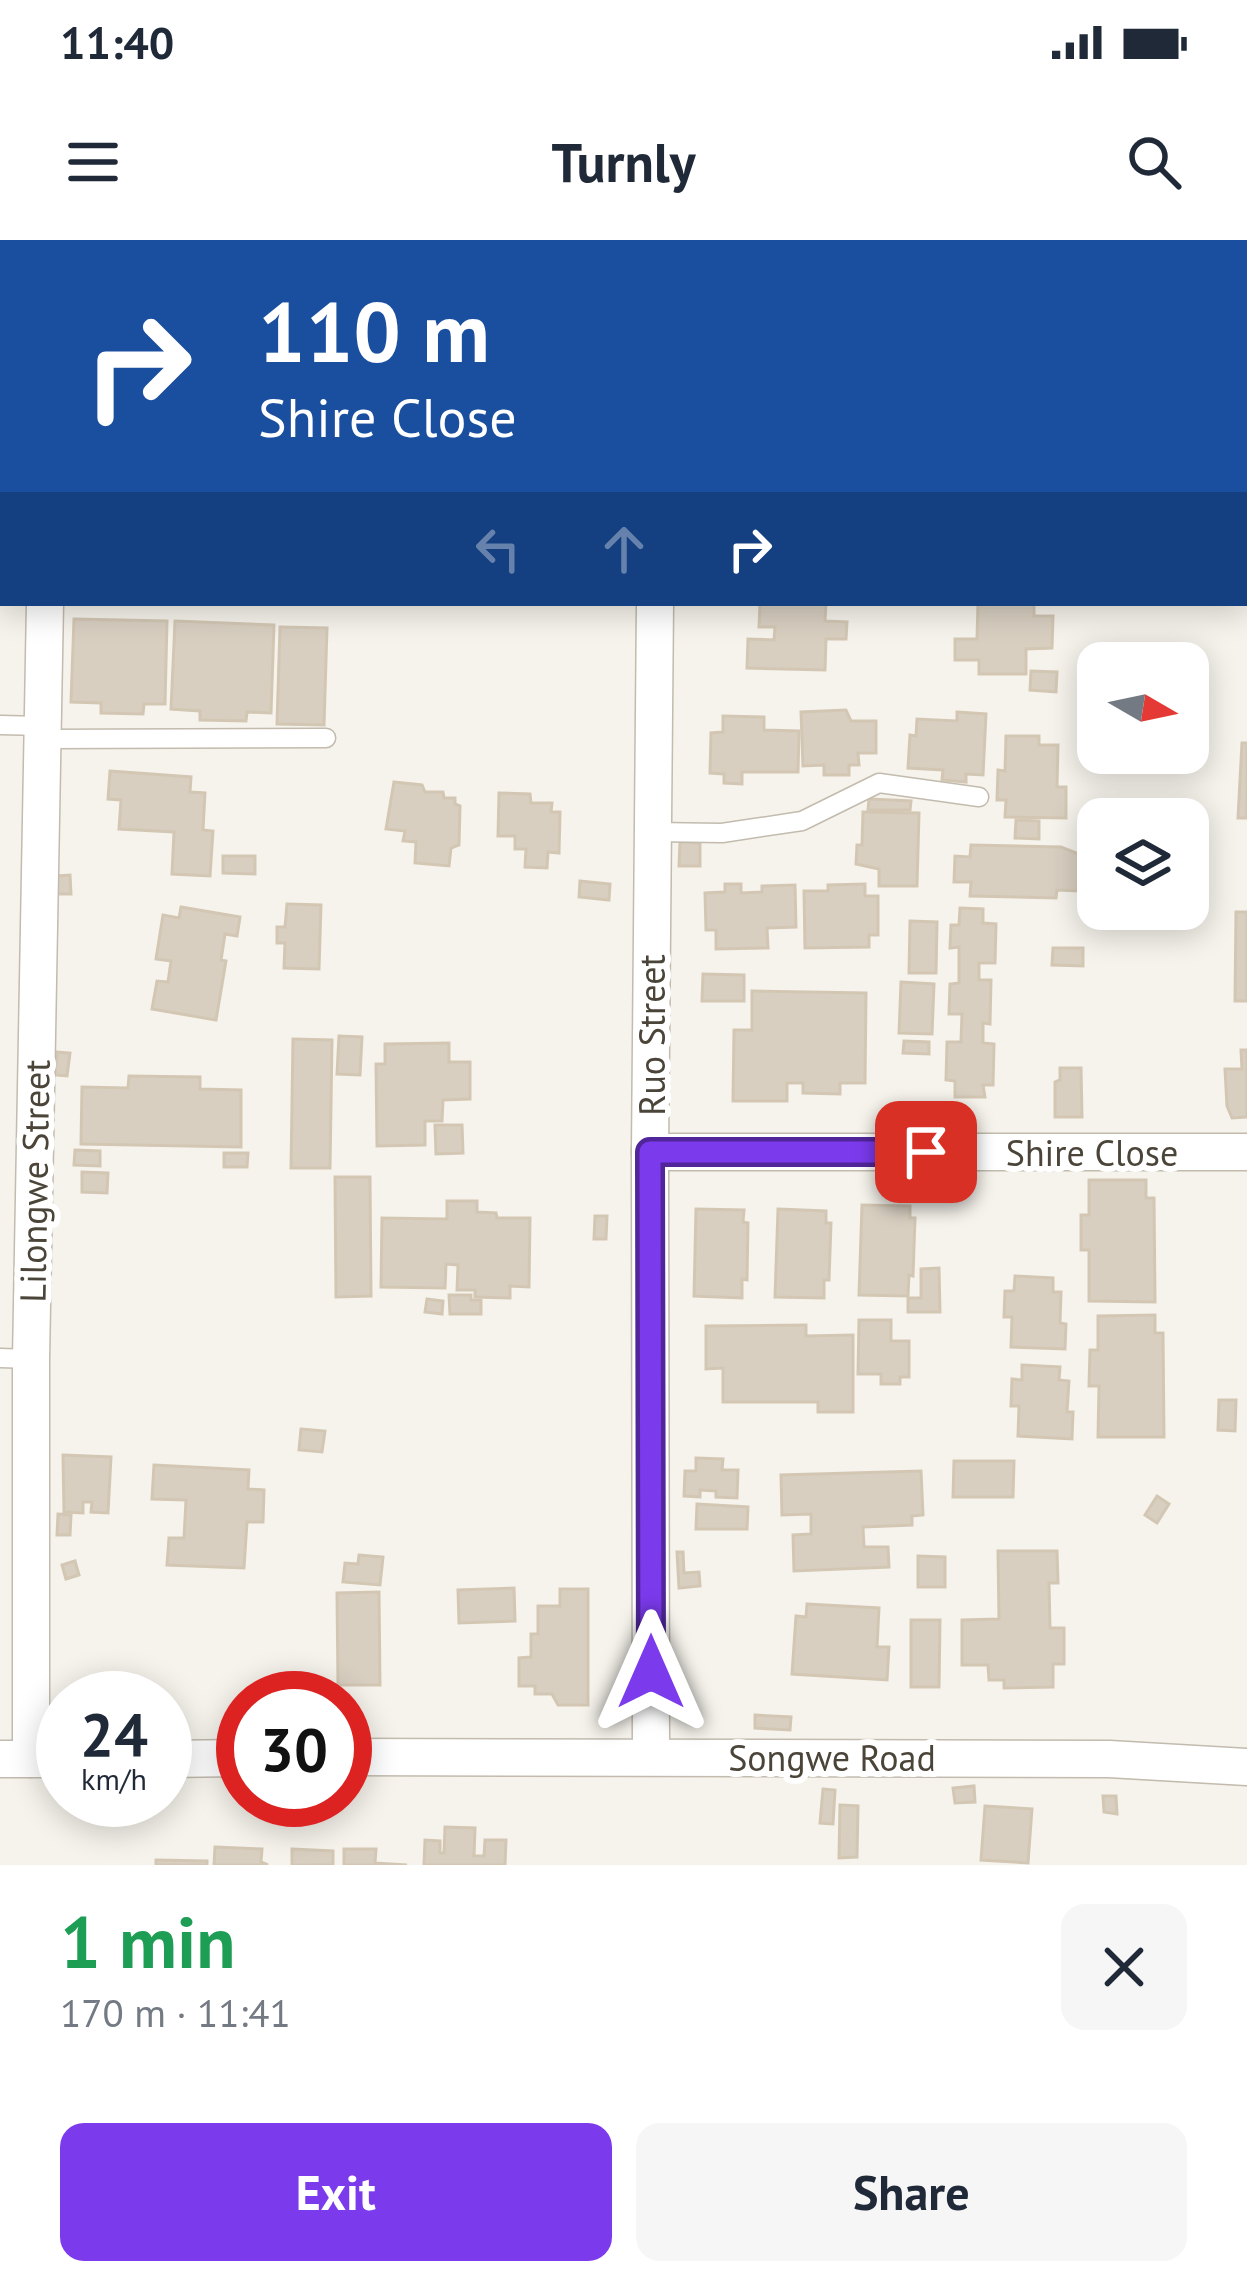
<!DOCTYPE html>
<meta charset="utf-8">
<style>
body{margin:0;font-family:"PT Sans",sans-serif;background:#f6f6f7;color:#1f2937;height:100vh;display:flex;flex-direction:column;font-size:45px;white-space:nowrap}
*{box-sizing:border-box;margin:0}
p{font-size:39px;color:#747a83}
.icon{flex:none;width:66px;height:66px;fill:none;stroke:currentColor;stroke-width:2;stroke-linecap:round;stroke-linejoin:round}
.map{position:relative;height:1625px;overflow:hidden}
.panel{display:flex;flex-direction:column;background:#fff;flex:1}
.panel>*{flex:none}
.top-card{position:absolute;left:0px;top:0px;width:1248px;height:366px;box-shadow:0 6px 30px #0003;background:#1a4fa0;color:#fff;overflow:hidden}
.needle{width:78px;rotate:99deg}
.buttons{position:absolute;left:1077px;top:402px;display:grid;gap:24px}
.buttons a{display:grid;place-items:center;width:132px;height:132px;border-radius:24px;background:#fff;box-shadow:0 6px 30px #0003;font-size:60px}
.speed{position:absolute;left:36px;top:1431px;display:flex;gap:24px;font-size:60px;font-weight:700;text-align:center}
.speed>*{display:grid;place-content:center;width:156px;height:156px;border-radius:50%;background:#fff;box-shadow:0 6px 30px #0003;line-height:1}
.speed small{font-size:30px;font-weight:400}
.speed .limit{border:18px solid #d22;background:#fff;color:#111}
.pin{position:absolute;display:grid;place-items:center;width:102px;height:102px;color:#fff;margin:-51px;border-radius:24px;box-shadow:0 6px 18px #0006}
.me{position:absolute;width:132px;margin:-66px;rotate:0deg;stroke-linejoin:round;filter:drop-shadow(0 0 9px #0008)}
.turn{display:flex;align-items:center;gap:42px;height:252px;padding:0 60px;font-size:54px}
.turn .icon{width:156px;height:156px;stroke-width:2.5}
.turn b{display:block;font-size:84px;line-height:102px}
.lanes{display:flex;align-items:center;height:114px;padding:0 60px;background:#0003;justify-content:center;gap:60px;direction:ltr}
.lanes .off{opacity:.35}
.round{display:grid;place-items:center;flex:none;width:126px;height:126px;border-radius:24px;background:#f6f6f7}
.overview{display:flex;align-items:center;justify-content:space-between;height:204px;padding:0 60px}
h1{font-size:72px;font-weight:700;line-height:90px;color:#1e9e55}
.primary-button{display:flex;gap:24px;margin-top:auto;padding:24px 60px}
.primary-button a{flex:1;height:138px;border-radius:24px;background:#7c3aed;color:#fff;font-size:48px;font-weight:700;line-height:138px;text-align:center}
.primary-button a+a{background:#f6f6f7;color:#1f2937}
.status{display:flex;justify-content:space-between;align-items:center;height:84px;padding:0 60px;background:#fff;direction:ltr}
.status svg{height:33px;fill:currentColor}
header{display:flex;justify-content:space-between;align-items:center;height:156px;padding:0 60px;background:#fff;font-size:54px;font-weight:700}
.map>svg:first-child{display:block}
.building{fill:#d8cfc1;stroke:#d3c7b4;stroke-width:3}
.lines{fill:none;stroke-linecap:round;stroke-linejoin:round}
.lane-casing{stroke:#c2bbae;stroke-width:21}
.street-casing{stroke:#c2bbae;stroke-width:39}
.lane{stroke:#fff;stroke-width:18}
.street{stroke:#fff;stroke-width:36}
.route-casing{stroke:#51269a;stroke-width:30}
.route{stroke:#7c3aed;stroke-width:21}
.labels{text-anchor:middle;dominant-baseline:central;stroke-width:12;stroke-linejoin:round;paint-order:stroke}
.street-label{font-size:36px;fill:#4b4439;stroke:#fff}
</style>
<div class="status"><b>11:40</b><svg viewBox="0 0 49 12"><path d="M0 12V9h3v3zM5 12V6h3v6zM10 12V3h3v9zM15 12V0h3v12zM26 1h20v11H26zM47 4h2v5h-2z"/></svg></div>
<header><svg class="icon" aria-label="menu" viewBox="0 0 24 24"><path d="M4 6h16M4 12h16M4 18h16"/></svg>Turnly<svg class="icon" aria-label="search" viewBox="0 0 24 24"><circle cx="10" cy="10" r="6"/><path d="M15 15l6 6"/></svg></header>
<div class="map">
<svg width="1247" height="1625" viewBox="0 0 1247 1625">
<rect width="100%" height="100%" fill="#f6f3ec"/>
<g class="building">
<polygon points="492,0 614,0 490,3"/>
<polygon points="760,363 826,363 825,381 847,382 846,399 826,399 825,430 747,428 748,399 774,400 775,387 759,387"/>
<polygon points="978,363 1034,363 1034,376 1053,376 1052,408 1026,409 1026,434 979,434 979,420 955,420 955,399 977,399"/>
<polygon points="74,379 167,381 165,464 144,464 143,474 101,473 101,463 71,462"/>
<polygon points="175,381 274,385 271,473 247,472 246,481 200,480 200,471 171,469"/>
<polygon points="280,387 327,388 324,485 277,484"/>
<polygon points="1031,431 1057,432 1056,452 1030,450"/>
<polygon points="846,470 851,481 876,481 876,513 858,513 859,525 849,525 849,535 824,535 824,525 803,526 801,472"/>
<polygon points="957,472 986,474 983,535 966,534 966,542 942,540 943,530 908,528 910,495 916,496 917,479 957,481"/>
<polygon points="723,476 764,477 764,490 799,491 798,532 742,532 742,544 724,543 724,534 710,533 711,493 723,492"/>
<polygon points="1006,496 1039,496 1039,505 1058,505 1057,547 1066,547 1066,578 1005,577 1006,560 997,560 998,530 1005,531"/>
<polygon points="1242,503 1247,503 1247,578 1238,578"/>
<polygon points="110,531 191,537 190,552 205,553 203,590 213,591 210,636 172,634 174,592 119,589 121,560 108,559"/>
<polygon points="394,542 422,545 425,552 443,552 444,558 455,558 455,564 460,566 459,605 451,608 449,626 415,623 416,602 403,601 405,591 386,589"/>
<polygon points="499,553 530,554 531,563 552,563 551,572 560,572 559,613 548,612 547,628 525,627 526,609 515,609 515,596 498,596"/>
<polygon points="869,559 911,561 910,570 868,570"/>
<polygon points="863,572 919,573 917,646 879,646 879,629 856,624 857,605 862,605"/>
<polygon points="1016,580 1039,581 1039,599 1015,598"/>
<polygon points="680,602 700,603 700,626 679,626"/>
<polygon points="971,605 1061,607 1079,614 1078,651 1057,650 1056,658 970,656 971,642 954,642 955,616 970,617"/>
<polygon points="223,616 255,616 255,634 223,633"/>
<polygon points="70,635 71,654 57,654 57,636"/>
<polygon points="580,641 610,644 609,660 579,657"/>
<polygon points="725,644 741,644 741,653 762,652 762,646 795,645 796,687 767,688 768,708 716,709 716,690 706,690 705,653 725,652"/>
<polygon points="865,644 865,656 878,656 878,695 869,695 869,707 805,708 804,651 828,651 828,645"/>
<polygon points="287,664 321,665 319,729 284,728 285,703 277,703 277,687 285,687"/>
<polygon points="181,667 240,677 237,696 225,694 221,720 226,721 216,780 152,769 157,741 168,742 171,721 156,719 163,675 179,678"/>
<polygon points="960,668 983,669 983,683 996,684 995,723 979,723 979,740 991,740 990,784 983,783 983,803 994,804 993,845 983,845 985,857 955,857 955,841 946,840 947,802 961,802 962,774 949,774 950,744 959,743 959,707 950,708 951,685 959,685"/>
<polygon points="1236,672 1247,672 1247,761 1235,761"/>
<polygon points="910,681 937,682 936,733 909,733"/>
<polygon points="1053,708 1083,708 1083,726 1052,725"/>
<polygon points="703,734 744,735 744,761 702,761"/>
<polygon points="901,742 934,744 932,794 899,793"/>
<polygon points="752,751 866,753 865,843 840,843 840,854 803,853 803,843 787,843 787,861 733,861 734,790 752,790"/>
<polygon points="339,796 362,797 360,835 337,834"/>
<polygon points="293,799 332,800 330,928 291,928"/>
<polygon points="904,801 929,802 929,814 903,813"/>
<polygon points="449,803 449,822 470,822 470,859 443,860 442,881 425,881 425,905 377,906 376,824 385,824 385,804"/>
<polygon points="1241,810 1247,810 1247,877 1232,878 1227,866 1225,829 1242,829"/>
<polygon points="57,812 70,813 67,836 55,835"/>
<polygon points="1060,828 1081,828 1082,877 1055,877 1055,842 1060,840"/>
<polygon points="129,836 200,837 200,849 241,850 241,907 81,904 82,847 128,848"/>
<polygon points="435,885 462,885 463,913 436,914"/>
<polygon points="75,910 100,911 100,926 74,925"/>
<polygon points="224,913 248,913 247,927 224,927"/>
<polygon points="82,932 108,933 107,953 82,952"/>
<polygon points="335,937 370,937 371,1056 336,1057"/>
<polygon points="1089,940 1146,940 1146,958 1154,958 1155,1062 1089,1061 1089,1010 1081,1010 1081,975 1089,975"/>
<polygon points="447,961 477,961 477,972 496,973 497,978 530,978 529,1047 510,1046 510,1058 475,1057 475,1050 457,1050 458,1025 446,1024 445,1048 381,1047 382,978 447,979"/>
<polygon points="862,965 910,966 910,978 915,978 913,1036 909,1035 908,1056 859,1055"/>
<polygon points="696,969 744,970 743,982 748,983 747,1040 742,1039 742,1058 694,1056"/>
<polygon points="778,969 826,971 826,983 831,983 829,1040 824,1040 824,1058 775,1057"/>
<polygon points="595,976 607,976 606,999 594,999"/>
<polygon points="939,1028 940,1072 908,1072 908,1058 921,1058 921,1029"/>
<polygon points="1015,1036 1053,1038 1053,1052 1061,1052 1060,1083 1066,1084 1065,1109 1011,1107 1012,1077 1004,1077 1005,1051 1014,1051"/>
<polygon points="449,1055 471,1055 471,1060 481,1060 481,1074 450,1074"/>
<polygon points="427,1059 443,1061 442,1074 425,1072"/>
<polygon points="1155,1075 1155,1093 1163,1093 1164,1197 1098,1197 1099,1146 1089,1146 1090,1110 1098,1110 1098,1076"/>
<polygon points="859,1080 891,1080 891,1101 909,1101 909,1137 900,1137 900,1144 881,1144 881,1134 858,1134"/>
<polygon points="806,1085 806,1096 853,1095 853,1172 818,1172 818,1162 723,1162 723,1128 706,1129 706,1086"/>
<polygon points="1022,1125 1060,1127 1059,1140 1069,1141 1067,1172 1073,1172 1072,1199 1018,1196 1019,1166 1011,1166 1012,1139 1022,1140"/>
<polygon points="1219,1160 1236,1160 1235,1191 1218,1190"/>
<polygon points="301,1189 325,1191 322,1212 299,1210"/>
<polygon points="63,1215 111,1217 108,1273 91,1272 92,1262 83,1262 83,1273 64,1272"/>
<polygon points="696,1218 723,1219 722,1230 738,1230 737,1258 716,1257 716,1251 700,1250 700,1257 684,1256 685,1231 696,1231"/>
<polygon points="954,1221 1014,1221 1013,1257 953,1257"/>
<polygon points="154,1225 249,1230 248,1249 264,1250 263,1282 247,1282 244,1328 167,1325 169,1298 184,1298 186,1260 152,1259"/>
<polygon points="921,1231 923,1275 912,1276 912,1285 863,1287 864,1307 888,1307 889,1327 794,1331 793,1295 811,1294 811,1274 782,1275 781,1235"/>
<polygon points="1157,1256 1169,1264 1157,1283 1145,1275"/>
<polygon points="697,1264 748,1267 747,1289 696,1289"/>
<polygon points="58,1274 71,1275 70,1295 57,1295"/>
<polygon points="998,1311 1057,1311 1058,1343 1049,1343 1050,1388 1064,1388 1064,1424 1053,1424 1053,1447 1004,1448 1004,1440 989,1440 988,1425 962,1425 962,1380 999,1379"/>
<polygon points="677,1312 683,1312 684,1333 699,1332 700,1346 679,1348"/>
<polygon points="359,1315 383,1317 380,1345 343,1342 345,1323 358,1324"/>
<polygon points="918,1316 945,1317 945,1347 918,1347"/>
<polygon points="75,1321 79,1335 66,1339 62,1325"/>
<polygon points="514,1348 515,1381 459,1383 458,1350"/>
<polygon points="560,1349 588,1349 588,1465 558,1465 552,1454 535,1454 535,1446 519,1446 519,1418 531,1417 531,1394 538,1394 538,1366 560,1366"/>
<polygon points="379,1352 380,1445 338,1445 337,1353"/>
<polygon points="807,1364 879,1368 877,1407 889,1407 887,1440 792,1434 796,1376 806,1377"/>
<polygon points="911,1380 940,1380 939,1447 911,1447"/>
<polygon points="755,1475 791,1477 790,1490 755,1488"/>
<polygon points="974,1546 975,1562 955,1563 953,1548"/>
<polygon points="823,1549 835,1550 833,1584 820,1583"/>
<polygon points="1103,1556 1116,1556 1117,1574 1104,1572"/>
<polygon points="840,1565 858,1566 857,1617 839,1618"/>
<polygon points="985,1566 1032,1569 1028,1623 981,1620"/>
<polygon points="445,1587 475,1588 474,1616 484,1616 485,1600 506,1600 505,1625 424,1625 425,1600 440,1601 440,1613 444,1613"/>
<polygon points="215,1607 262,1609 261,1622 268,1625 214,1625"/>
<polygon points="292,1609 333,1611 333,1625 292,1625"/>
<polygon points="344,1609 376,1609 375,1623 407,1625 344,1625"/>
<polygon points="156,1620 207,1621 207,1625 156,1625"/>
</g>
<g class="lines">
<g class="lane-casing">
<g id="lane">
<polyline points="284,3 284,0"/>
<polyline points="381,3 383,0"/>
<polyline points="0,141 3,141"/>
<polyline points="0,485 43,486"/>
<polyline points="42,499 326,498"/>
<polyline points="653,592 722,593 802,581 879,543 979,557"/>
<polyline points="0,1118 31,1119"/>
</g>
</g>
<g class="street-casing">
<g id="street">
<polyline points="36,0 36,3"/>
<polyline points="650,912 1247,912"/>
<polyline points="651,1516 650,912 655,363"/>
<polyline points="345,1517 1109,1519 1247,1527"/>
<polyline points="0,1519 63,1519"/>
<polyline points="31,1519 31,1119 45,363"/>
<polyline points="165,1519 243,1518"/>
</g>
</g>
<use href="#lane" class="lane"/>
<use href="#street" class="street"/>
</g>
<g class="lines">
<g class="route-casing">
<polyline id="route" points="651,1432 650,912 926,912"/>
</g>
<use href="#route" class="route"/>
</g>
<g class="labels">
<g class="street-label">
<text transform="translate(651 795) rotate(-90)">Ruo Street</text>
<text x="1092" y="912">Shire Close</text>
<text transform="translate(34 941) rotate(-89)">Lilongwe Street</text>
<text x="832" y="1517">Songwe Road</text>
</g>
</g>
</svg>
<div class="buttons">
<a><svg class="needle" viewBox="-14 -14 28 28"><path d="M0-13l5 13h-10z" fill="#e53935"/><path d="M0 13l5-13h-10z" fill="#747a83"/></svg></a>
<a><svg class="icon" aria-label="layers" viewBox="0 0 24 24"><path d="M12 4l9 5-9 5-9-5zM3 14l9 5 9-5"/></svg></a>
</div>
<div class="speed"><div>24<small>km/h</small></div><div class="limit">30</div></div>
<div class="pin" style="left:926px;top:912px;background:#d93025"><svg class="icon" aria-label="arrive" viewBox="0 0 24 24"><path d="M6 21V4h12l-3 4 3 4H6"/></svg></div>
<svg class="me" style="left:651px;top:1432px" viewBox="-20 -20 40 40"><path d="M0-17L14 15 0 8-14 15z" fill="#7c3aed" stroke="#fff" stroke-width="4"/></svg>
<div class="top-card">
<div class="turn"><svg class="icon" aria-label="right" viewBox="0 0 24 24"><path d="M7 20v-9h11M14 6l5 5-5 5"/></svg><div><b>110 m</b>Shire Close</div></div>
<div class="lanes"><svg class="icon off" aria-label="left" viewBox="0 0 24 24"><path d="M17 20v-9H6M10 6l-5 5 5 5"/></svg><svg class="icon off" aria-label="ahead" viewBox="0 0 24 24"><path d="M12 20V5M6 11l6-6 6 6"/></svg><svg class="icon" aria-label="right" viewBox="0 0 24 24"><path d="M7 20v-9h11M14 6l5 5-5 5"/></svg></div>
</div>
</div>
<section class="panel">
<div class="overview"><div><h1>1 min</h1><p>170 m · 11:41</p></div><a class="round"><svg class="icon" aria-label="close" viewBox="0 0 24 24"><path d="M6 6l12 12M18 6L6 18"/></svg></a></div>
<div class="primary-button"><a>Exit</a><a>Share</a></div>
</section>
